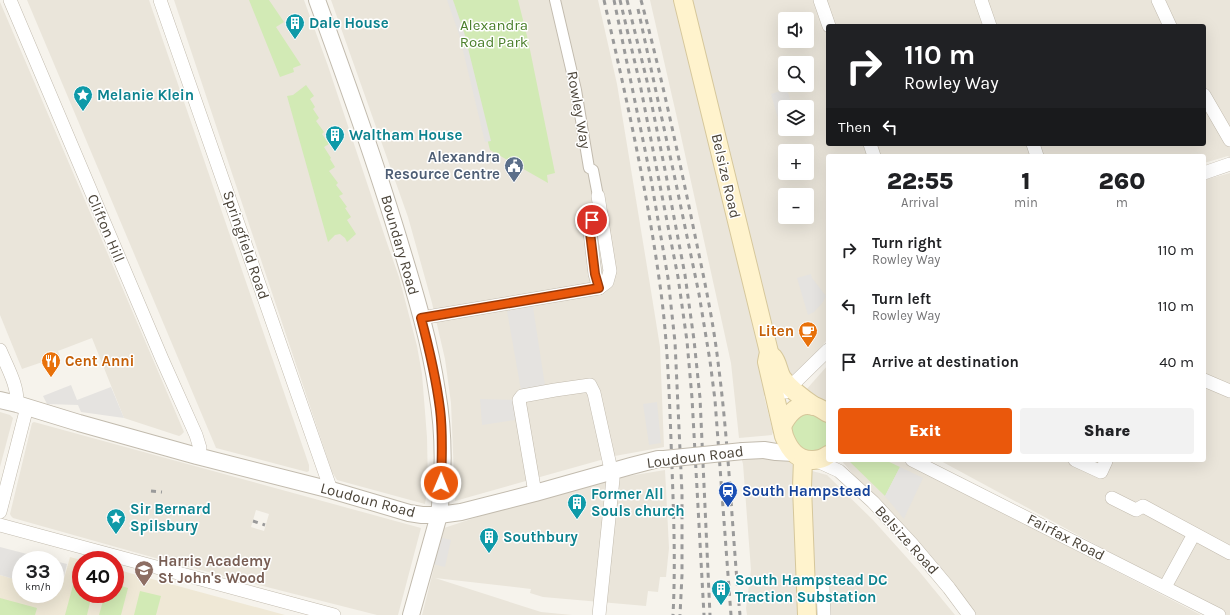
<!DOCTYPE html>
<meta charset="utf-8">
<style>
body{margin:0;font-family:Karla,sans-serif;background:#f2f2f2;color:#202124;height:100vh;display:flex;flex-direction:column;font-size:15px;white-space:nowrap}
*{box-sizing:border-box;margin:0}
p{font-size:13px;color:#757577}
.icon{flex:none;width:22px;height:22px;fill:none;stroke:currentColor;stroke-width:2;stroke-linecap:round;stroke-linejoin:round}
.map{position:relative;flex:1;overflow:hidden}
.sheet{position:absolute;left:826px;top:154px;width:380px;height:308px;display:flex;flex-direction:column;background:#fff;border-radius:4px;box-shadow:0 4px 16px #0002}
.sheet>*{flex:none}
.hud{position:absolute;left:826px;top:24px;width:380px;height:122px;border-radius:4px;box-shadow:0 4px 16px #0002;background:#202124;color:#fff;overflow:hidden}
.tools{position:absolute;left:778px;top:12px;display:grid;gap:8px}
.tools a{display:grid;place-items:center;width:36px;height:36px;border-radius:4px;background:#fff;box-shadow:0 4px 16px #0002;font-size:20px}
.speed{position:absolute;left:12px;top:551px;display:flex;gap:8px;font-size:20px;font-weight:700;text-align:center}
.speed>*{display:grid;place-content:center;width:52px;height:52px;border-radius:50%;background:#fff;box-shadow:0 4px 16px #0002;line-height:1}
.speed small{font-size:10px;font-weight:400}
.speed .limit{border:6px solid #d22;background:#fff;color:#111}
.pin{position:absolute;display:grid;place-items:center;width:34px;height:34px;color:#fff;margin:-17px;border:2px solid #fff;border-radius:50%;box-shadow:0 1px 4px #0007}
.me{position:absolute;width:44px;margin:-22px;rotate:1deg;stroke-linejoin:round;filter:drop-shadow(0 0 3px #0008)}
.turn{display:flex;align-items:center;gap:14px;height:84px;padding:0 12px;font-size:18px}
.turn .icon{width:52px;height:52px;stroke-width:2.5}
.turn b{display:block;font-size:28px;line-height:34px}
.then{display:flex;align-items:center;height:38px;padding:0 12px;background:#0003;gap:8px;font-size:15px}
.eta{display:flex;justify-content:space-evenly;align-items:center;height:68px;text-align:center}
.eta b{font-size:24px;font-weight:800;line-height:28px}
.cta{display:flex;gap:8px;margin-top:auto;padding:8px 12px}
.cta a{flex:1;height:46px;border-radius:4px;background:#ea580c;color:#fff;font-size:16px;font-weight:800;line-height:46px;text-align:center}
.cta a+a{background:#f2f2f2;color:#202124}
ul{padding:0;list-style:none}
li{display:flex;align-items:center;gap:12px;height:56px;padding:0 12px}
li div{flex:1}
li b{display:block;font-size:15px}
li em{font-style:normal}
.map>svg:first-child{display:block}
.residential{fill:#eae5da;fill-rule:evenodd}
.education{fill:#efe8d6}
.green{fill:#d2eab5}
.parking{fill:#e5e3e0}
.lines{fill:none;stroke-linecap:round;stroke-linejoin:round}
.pedestrian-casing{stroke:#c2bbae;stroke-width:12}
.minor-casing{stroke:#c2bbae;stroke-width:14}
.tertiary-casing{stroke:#c2bbae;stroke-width:18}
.secondary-casing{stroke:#d6c79b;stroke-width:20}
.pedestrian{stroke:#fff;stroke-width:10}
.minor{stroke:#fff;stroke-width:13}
.tertiary{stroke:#fff;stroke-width:16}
.secondary{stroke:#fff3cd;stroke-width:18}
.rail{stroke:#9a9a9a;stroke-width:3;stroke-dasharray:5 5;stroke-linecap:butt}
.tertiary-bridge-casing{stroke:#c2bbae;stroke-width:18;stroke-linecap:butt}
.tertiary-bridge{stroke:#fff;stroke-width:16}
.route-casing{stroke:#983908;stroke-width:10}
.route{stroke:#ea580c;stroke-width:7}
.labels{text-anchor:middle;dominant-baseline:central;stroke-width:3;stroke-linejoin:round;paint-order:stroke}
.culture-label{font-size:15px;font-weight:bold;fill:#0d838f;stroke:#fff;text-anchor:start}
.park-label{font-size:15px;fill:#4a7f2a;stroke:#fff}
.street-label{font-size:15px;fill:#4b4439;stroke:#fff}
.service-label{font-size:15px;font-weight:bold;fill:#4e5e75;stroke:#fff;text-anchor:end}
.food-label{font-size:15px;font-weight:bold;fill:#c56008;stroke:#fff;text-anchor:end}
.transit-label{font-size:15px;font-weight:bold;fill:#164399;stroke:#fff;text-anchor:start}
.education-label{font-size:15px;font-weight:bold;fill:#785e54;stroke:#fff;text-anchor:start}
</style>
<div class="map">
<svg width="1230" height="615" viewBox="0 0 1230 615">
<rect width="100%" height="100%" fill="#f6f3ec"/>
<g class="residential">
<polygon points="27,0 149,0 309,465 309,471 307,472 216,448"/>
<polygon points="174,0 304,0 328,66 386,240 399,277 417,346 422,374 427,437 428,487 425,504 337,480 332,472"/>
<polygon points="331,0 598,0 617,84 651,291 660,347 664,447 615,456 455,501 451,403 445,359 432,303 408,217"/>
<path d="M 650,0 L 1230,0 L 1230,158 L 1228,156 L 1204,163 L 1204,156 L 828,156 L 828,339 L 796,375 L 764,396 L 773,432 L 772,435 L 739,438 L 731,363 L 677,118 ZM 785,19 L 807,19 L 807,41 L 785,41 ZM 828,26 L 1204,26 L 1204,144 L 828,144 ZM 785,63 L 807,63 L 807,85 L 785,85 ZM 785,107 L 807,107 L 807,129 L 785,129 ZM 785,151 L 807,151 L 807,173 L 785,173 ZM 785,195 L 807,195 L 807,217 L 785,217 Z"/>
<polygon points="0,2 184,432 181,435 179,436 124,418 92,338 58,351 60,356 22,369 0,315"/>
<polygon points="1230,173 1230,615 1226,615 939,460 1204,460 1204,180"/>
<polygon points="828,365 828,403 805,391"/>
<polygon points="0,412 10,415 13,418 0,467"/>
<path d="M 34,422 L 421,528 L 398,615 L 377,615 L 173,563 L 13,518 L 11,516 L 10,514 L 32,423 ZM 256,510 L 269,514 L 264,531 L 251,527 Z"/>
<polygon points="777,451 794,466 827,475 873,520 918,570 955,615 747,615 746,608 751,570 743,464 741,457"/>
<polygon points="841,460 901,460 1201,615 976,615 937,565 862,485"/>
<polygon points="665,470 669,548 666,577 660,577 658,592 648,591 646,606 543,597 530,593 531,589 435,578 541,612 572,615 422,615 444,528 574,485"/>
</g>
<polygon class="education" points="70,557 81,560 81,594 115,594 115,569 285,615 0,615 0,575 21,581 21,594 55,594 55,589 61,590"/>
<g class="green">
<polygon points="249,0 269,0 284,22 276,27 301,65 293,68 294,72 280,77"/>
<polygon points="451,0 518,0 528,40 555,173 547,175 548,183 490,150 457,19"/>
<polygon points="306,85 314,96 310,99 315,107 313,109 319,118 316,121 324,132 322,134 329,144 324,147 331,158 330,159 335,167 329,171 338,183 336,185 343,194 339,196 347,207 345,208 351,217 347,220 356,234 347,242 345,238 340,234 335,235 328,242 287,96 293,95"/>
<path d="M 806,411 L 826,421 L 828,423 C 828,449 829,453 801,451 L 792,441 L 790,420 Z"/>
<polygon points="848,460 885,460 900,467 885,496"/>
<polygon points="76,574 81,575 81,594 92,594 87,615 65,615"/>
<polygon points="115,584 128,588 121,615 99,615 105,594 115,594"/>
<polygon points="140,591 161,596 156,615 134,615"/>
<polygon points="0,598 37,608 35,615 0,615"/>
</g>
<g class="parking">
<polygon points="447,0 453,0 464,32 491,141 485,142 459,34"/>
<polygon points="787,89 792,107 785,107 785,129 798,129 799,131 783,136 771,94"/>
<polygon points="811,274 812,278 826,296 823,302 814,312 808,315 797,278"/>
<polygon points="533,307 546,392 522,396 507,311"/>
<polygon points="71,385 77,400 111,387 124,418 81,412 78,405 47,404 43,396"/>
<polygon points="480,399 519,400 522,419 482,425"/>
<polygon points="657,402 661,443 649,445 643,404"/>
<polygon points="900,467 923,478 907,512 904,519 885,496"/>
<polygon points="436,536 451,540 445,567 428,563"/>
<polygon points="0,547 50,560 21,560 21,581 0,575"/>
<polygon points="55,561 67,564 60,591 55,589"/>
</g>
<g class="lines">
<g class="pedestrian-casing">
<polyline id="pedestrian" points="555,0 576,90 589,168 593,170 598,196"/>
</g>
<g class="minor-casing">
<g id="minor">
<polyline points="10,0 162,359 196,435 200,448 197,456"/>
<polyline points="160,0 331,490"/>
<polyline points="820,0 829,26"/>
<polyline points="981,0 990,26"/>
<polyline points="1158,0 1170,26"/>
<polyline points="1204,95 1230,140"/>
<polyline points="870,144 874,156"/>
<polyline points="1033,144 1037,156"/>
<polyline points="1204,173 1230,164"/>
<polyline points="599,288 595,274 589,224 592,219 602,218"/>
<polyline points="421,318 599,288 607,282 610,271 598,196"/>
<path d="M 0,350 C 7,367 18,385 17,404"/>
<polyline points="1204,380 1230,391"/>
<polyline points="785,392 828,350"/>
<polyline points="815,460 839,471 873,502 912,544 949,588 969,615"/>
<polyline points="912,460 1219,615"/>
<polyline points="1075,460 1101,472 1106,461"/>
<polyline points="535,493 519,400 522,396 555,390 590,385 594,393 613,479 599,615"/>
<polyline points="1112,498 1136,510 1143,506 1230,553"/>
<polyline points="0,512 27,407"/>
<polyline points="0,525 334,615"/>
<polyline points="806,587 823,587 824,615"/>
<polyline points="1165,587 1194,534"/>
</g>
</g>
<g class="tertiary-casing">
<g id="tertiary">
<path d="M 317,0 C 347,83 377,166 402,250 C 416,296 430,343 437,391 C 444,431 444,475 439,515 L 411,615"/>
<polyline points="0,400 17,404 79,423 197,456 331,490 409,513 422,515 439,515 461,512 535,493 631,466 658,459 664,459"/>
<polyline points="743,451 764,450 776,452 794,453"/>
</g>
</g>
<g class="secondary-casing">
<g id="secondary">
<path d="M 683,0 L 769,352 L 767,362 L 784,436 C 789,449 797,461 813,460 C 819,460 823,459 828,455"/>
<path d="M 773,357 C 778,363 778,371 782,378 C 790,389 802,398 814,406"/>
<path d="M 782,426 C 788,414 799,401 814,406 C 819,407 824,411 828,413"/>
<polyline points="803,459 802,487 807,615"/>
</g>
</g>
<use href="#pedestrian" class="pedestrian"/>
<use href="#minor" class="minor"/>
<use href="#tertiary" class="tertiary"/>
<use href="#secondary" class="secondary"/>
<g class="rail">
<path d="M 604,0 C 625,92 646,185 659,278 C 667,332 669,386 671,440 C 673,499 676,557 673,615"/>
<polyline points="614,0 651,179 668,278 675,342 682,493 682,575 680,615"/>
<polyline points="620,0 640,84 678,277 687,341 692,398 704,615"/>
<polyline points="627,0 647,81 666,175 685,275 694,340 700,398 710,615"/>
<path d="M 641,0 C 660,70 675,140 690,211 C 700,261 712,311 718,362 C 729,446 732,531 740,615"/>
<polyline points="638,9 674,174 699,294 710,361 715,400 731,615"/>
<polyline points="151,491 162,492"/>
<polyline points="253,521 265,525"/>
</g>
<g class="tertiary-bridge-casing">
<polyline id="tertiary-bridge" points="664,459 743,451"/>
</g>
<use href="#tertiary-bridge" class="tertiary-bridge"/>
</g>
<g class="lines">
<g class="route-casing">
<path id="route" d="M 441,483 C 442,459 443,433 440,409 C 436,378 429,348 421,318 L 599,288 L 595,274 L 589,224 L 592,220"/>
</g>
<use href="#route" class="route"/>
</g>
<defs>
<g id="building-pin" transform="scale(1)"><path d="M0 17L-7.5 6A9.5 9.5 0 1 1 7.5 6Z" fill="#0f9aa8" stroke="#fff"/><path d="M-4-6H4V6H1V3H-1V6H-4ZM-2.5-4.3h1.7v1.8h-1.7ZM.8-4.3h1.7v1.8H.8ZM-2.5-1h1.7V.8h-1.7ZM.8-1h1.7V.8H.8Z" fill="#fff"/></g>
<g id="sight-pin" transform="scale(1)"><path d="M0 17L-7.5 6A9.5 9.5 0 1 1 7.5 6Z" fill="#0f9aa8" stroke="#fff"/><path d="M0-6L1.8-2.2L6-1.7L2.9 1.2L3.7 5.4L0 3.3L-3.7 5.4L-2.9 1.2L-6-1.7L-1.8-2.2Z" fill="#fff"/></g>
<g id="civic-pin" transform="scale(1)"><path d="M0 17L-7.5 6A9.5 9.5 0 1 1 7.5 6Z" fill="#5c6f8a" stroke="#fff"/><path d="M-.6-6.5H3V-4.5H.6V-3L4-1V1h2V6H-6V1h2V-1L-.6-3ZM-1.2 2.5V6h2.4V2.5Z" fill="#fff"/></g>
<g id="cafe-pin" transform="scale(1)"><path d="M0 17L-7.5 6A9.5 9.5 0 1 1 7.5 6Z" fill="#e8710a" stroke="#fff"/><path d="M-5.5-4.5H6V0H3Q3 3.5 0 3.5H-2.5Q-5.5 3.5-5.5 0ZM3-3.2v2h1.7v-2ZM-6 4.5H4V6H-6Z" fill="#fff"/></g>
<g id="restaurant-pin" transform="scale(1)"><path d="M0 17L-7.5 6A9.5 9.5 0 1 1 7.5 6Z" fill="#e8710a" stroke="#fff"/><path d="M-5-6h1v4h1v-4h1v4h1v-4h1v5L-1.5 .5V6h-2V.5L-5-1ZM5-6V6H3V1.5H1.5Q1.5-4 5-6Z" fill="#fff"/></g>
<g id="station-pin" transform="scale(1)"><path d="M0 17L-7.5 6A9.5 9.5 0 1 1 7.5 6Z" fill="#1a4fb4" stroke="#fff"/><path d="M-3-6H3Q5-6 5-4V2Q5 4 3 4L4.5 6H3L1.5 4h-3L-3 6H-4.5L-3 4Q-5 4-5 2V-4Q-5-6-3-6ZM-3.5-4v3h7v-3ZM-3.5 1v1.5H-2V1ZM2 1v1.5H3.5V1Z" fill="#fff"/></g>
<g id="school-pin" transform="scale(1)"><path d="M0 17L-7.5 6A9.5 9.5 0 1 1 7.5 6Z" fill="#8d6e63" stroke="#fff"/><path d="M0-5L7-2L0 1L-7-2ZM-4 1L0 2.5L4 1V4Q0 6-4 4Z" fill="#fff"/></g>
</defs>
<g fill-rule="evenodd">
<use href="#building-pin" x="295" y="23"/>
<use href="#sight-pin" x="83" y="95"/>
<use href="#building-pin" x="335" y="135"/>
<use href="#civic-pin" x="514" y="166"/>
<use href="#cafe-pin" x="808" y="331"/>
<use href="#restaurant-pin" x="51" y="361"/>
<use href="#station-pin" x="728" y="491"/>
<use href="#building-pin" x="577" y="503"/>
<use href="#sight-pin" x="116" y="518"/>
<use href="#building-pin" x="489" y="537"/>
<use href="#school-pin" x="144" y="570"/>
<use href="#building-pin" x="721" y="589"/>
</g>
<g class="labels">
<g class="culture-label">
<text x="309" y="23">Dale House</text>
<text x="97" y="95">Melanie Klein</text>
<text x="349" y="135">Waltham House</text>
<text x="591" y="494">Former All<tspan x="591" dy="17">Souls church</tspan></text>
<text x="130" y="509">Sir Bernard<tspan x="130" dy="17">Spilsbury</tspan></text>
<text x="503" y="537">Southbury</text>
<text x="735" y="580">South Hampstead DC<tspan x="735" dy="17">Traction Substation</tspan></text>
</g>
<g class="park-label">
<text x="494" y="25">Alexandra<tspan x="494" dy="17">Road Park</tspan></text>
</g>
<g class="street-label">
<text transform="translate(579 110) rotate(80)">Rowley Way</text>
<text transform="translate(726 176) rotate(77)">Belsize Road</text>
<text transform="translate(106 228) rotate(67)">Clifton Hill</text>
<text transform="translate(246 245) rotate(71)">Springfield Road</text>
<text transform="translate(400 245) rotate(74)">Boundary Road</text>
<text transform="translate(695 457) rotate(-7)">Loudoun Road</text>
<text transform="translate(368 500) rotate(15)">Loudoun Road</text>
<text transform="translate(1066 537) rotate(27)">Fairfax Road</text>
<text transform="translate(907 540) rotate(48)">Belsize Road</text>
</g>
<g class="service-label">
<text x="500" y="157">Alexandra<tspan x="500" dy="17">Resource Centre</tspan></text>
</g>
<g class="food-label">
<text x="794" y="331">Liten</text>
<text x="65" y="361" text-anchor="start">Cent Anni</text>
</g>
<g class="transit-label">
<text x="742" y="491">South Hampstead</text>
</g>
<g class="education-label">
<text x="158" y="561">Harris Academy<tspan x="158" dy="17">St John's Wood</tspan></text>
</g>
</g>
</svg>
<div class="tools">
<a><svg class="icon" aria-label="sound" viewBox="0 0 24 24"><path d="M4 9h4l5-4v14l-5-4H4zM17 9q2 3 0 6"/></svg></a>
<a><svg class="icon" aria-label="search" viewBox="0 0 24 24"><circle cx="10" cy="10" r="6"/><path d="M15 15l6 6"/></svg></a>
<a><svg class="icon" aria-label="layers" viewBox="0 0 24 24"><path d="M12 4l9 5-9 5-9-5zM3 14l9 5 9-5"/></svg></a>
<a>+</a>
<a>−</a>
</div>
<div class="speed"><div>33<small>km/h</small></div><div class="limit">40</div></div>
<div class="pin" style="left:592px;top:220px;background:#d93025"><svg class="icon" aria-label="arrive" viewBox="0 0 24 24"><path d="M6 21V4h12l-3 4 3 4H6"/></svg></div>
<svg class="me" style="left:441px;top:483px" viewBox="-20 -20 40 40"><circle r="17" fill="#ea580c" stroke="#fff" stroke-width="3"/><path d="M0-11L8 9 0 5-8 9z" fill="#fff"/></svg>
<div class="hud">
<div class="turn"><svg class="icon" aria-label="right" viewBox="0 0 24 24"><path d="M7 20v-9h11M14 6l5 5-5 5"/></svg><div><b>110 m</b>Rowley Way</div></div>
<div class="then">Then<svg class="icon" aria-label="left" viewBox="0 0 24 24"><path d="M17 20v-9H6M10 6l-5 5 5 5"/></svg></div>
</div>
<section class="sheet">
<div class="eta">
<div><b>22:55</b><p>Arrival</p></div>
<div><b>1</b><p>min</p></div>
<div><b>260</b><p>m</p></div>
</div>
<ul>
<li><svg class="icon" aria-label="right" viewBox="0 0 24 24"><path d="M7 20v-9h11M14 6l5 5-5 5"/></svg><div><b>Turn right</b><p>Rowley Way</p></div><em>110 m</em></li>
<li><svg class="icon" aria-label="left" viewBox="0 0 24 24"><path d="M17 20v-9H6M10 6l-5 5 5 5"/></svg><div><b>Turn left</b><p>Rowley Way</p></div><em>110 m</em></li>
<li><svg class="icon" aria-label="arrive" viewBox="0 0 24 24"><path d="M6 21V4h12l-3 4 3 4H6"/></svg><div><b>Arrive at destination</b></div><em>40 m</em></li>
</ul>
<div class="cta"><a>Exit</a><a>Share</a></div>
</section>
</div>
